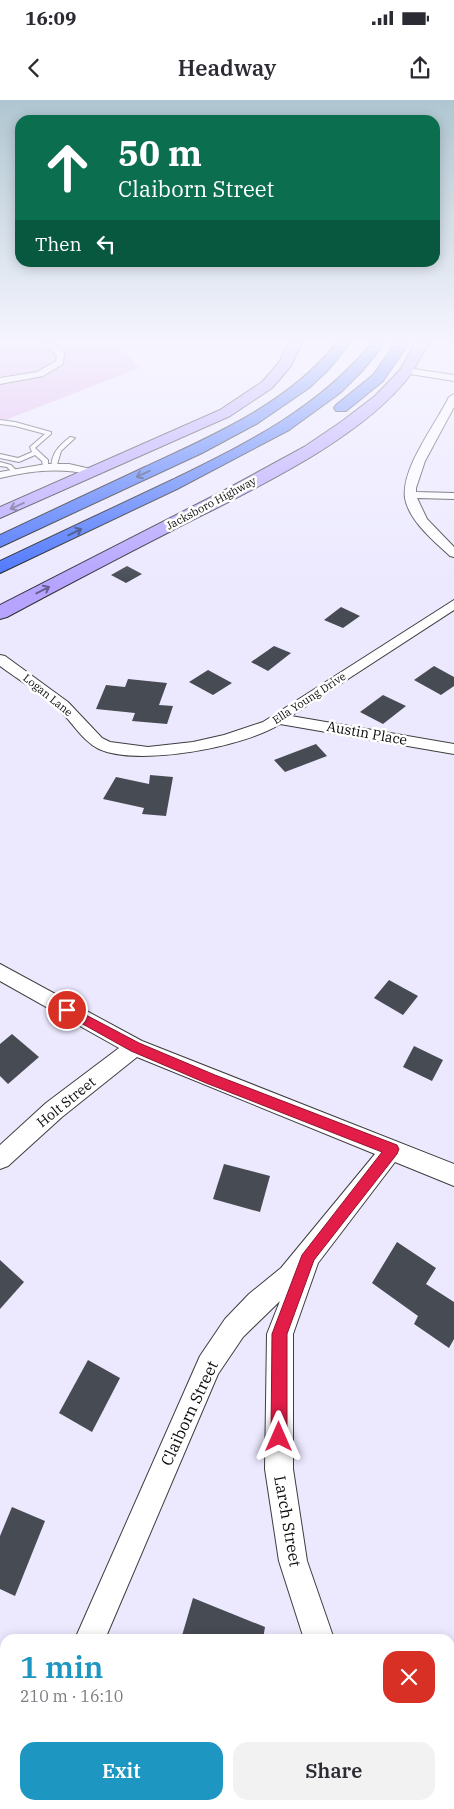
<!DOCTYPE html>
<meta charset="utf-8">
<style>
body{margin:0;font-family:"IBM Plex Serif",serif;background:#f2f2f3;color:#2b2b33;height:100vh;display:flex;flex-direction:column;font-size:19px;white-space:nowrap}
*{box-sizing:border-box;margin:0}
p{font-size:16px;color:#7c7c81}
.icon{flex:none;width:28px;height:28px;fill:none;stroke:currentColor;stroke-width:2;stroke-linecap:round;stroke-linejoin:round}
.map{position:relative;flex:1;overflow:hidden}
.drawer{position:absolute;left:0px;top:1534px;width:455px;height:176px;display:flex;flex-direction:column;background:#fff;border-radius:15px 15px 0 0;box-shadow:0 2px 12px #0003}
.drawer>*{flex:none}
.guide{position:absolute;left:15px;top:15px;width:425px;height:152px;border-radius:15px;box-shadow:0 2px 12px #0003;background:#0b6e4f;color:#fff;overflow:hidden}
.pin{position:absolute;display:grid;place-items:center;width:42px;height:42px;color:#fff;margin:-21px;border:2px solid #fff;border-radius:50%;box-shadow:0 1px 5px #0007}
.me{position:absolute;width:55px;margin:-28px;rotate:0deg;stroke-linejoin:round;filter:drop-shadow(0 0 4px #0008)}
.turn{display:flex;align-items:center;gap:18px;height:105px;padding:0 20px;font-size:22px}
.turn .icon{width:65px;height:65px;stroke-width:2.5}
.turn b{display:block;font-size:35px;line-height:42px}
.then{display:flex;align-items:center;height:48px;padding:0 20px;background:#0003;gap:10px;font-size:19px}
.round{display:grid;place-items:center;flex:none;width:52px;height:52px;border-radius:15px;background:#f2f2f3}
.overview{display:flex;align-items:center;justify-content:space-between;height:85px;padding:0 20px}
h1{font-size:30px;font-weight:600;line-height:38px;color:#1d96c1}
.primary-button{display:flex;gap:10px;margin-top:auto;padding:10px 20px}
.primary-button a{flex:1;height:58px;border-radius:15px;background:#1d96c1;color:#fff;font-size:20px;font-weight:600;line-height:58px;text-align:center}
.primary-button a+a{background:#f2f2f3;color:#2b2b33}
.status{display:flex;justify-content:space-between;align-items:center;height:35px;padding:0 25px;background:#fff;direction:ltr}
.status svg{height:14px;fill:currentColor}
header{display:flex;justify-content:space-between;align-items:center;height:65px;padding:0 20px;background:#fff;font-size:22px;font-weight:600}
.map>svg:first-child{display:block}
.green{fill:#dfb2eb}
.building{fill:#474b54}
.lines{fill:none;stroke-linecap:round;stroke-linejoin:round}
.service-casing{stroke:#3e3e3e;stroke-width:2}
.minor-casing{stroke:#3e3e3e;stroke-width:2}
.secondary-casing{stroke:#2d2d2d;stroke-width:2}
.motorway-casing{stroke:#1c1c1c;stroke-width:2}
.service{fill:#fff;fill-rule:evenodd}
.minor{fill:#fff;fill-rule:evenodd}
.secondary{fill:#b6a4ff;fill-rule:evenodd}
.motorway{fill:#4a74fc;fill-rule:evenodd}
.oneway{stroke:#273a77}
.oneway2{stroke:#695f91}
.route{fill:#e11d48;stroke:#92132f}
.labels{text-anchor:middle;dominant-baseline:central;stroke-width:5;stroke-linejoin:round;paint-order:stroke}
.far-street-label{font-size:11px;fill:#0b0b0b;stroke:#fff}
.street-label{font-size:14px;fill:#0b0b0b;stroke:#fff}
.near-street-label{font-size:16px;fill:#0b0b0b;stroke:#fff}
</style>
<div class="status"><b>16:09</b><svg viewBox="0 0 49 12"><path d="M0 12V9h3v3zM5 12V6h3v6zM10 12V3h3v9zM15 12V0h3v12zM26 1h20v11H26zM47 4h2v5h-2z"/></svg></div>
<header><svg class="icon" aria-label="back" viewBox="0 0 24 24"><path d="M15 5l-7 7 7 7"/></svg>Headway<svg class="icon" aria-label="share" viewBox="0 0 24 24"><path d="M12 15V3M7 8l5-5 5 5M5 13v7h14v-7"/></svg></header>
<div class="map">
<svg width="454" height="1709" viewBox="0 0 454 1709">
<rect width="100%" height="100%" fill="#ece9ff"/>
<polygon class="green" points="0,244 118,244 139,268 0,322"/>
<g class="building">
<polygon points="127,466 142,474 126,483 111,475"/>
<polygon points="341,507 360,516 343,528 324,520"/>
<polygon points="274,546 291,553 268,571 251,562"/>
<polygon points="434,566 454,577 454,586 441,595 414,580"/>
<polygon points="208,570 232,583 213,595 189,582"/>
<polygon points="128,579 167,583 159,605 173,606 167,624 132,621 135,613 96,609 106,585 125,587"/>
<polygon points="383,595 406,606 383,624 360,612"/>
<polygon points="316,644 327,656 285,672 274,660"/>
<polygon points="150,675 173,677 166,716 142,714 144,708 103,699 116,677 149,684"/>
<polygon points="389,880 418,896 403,915 374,898"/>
<polygon points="12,934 39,957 8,984 0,976 0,944"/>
<polygon points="414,946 443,960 432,981 403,967"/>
<polygon points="224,1064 270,1076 260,1112 213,1099"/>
<polygon points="397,1142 436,1168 426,1184 454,1202 454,1239 449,1248 414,1224 418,1216 372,1183"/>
<polygon points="0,1160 24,1182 0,1209"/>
<polygon points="88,1260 120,1278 92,1332 59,1313"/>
<polygon points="12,1407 45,1421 15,1496 0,1489 0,1436"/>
<polygon points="193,1498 265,1527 263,1539 181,1539"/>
</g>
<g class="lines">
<g class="service-casing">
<g id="service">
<polygon points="0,320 15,322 51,332 51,334 35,348 48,360 48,369 44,369 42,361 35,355 19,362 0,358 0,354 18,358 32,352 30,347 45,334 15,326 0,324"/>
<path d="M 70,337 L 75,338 L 61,351 L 56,368 L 52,368 C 50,354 60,345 70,337 Z"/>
<polygon points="0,362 11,365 18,372 13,373 7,367 0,366"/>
</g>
</g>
<g class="minor-casing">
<g id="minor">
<polygon points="43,244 53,244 64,252 63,264 43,276 0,284 0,278 37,272 56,261 57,255"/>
<polygon points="407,268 454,275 454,281 404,273 404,269"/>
<path d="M 454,294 L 454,307 L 425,361 L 416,388 L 416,392 L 454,393 L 454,399 L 417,398 L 427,419 L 454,447 L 454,457 L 450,456 C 434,441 409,421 405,398 C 401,368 436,324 449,297 Z"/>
<path d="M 46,364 L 69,364 L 95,370 L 96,372 L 91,375 C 60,367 31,371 0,378 L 0,372 Z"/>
<path d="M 454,500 L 454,510 L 291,616 L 454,644 L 454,654 L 280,624 C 245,647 138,667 99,649 C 82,641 72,621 58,609 C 41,593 19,580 0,566 L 0,555 L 5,556 L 68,602 L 102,638 L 110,642 L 148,647 L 193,642 L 224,635 L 263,622 Z"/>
<polygon points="0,864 142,941 454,1064 454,1086 395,1062 318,1163 293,1234 293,1369 307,1461 334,1539 304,1539 279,1461 265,1369 267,1234 280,1201 243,1237 218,1274 105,1539 75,1539 200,1256 225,1219 249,1194 281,1168 375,1054 137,957 62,1017 8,1066 0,1069 0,1045 46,1003 119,948 0,881"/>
<polygon points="17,1705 50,1705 49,1709 15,1709"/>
<polygon points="358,1705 390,1705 392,1709 358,1709"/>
</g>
</g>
<g class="secondary-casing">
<g id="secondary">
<polygon points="289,244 301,244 291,266 272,288 230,316 0,418 0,407 220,310 262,282 278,264"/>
<path d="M 415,244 L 428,244 C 422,254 417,265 411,274 C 361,341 245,393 171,431 C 116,459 61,488 7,517 L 0,519 L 0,505 L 225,390 L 304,347 L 341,322 L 375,296 L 400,270 Z"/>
</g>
</g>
<g class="motorway-casing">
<g id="motorway">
<path d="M 336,244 L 349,244 L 330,268 L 309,288 L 258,323 L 202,353 L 0,447 L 0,435 C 48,412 97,390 145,367 C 214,335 287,304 336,244 Z"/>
<path d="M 371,244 L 384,244 L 362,271 L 340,293 L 289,330 L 177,389 L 0,473 L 0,461 C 57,434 115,407 172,380 C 247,343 316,310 371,244 Z"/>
<polygon points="395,244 408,244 383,281 346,311 336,311 334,308 336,305 373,275"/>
</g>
</g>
<use href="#service" class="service"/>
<use href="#minor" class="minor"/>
<use href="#secondary" class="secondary"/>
<use href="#motorway" class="motorway"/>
</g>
<defs><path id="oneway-shaft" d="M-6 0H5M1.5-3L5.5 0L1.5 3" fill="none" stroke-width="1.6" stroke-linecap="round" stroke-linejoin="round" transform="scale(1.25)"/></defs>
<g class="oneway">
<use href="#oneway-shaft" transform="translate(143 374) rotate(155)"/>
<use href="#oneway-shaft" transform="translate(75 432) rotate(-26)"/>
</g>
<g class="oneway2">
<use href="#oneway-shaft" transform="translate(17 406) rotate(156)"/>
<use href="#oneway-shaft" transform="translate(43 490) rotate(-27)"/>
</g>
<linearGradient id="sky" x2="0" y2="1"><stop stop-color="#afc6d0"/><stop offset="0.5" stop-color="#f6f5ff"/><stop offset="1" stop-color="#f6f5ff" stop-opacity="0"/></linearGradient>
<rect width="454" height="484" fill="url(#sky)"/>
<polygon class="route" points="67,905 139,943 215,975 397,1045 399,1049 397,1054 314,1160 287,1234 287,1337 284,1342 279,1345 273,1342 271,1337 272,1234 302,1155 382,1052 206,983 131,951 63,913 61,910 63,906"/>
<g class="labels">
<g class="far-street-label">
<text transform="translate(211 403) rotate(-28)">Jacksboro Highway</text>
<text transform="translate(48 595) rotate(39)">Logan Lane</text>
<text transform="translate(309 598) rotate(-33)">Ella Young Drive</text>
</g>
<g class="street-label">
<text transform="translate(367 633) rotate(10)">Austin Place</text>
<text transform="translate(66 1002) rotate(-39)">Holt Street</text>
</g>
<g class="near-street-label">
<text transform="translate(189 1313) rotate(-65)">Claiborn Street</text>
<text transform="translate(288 1421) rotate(80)">Larch Street</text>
</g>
</g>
</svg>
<div class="pin" style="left:67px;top:910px;background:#d93025"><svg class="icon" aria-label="arrive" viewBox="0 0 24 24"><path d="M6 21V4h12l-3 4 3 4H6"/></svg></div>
<svg class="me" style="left:279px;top:1337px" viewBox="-20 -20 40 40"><path d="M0-17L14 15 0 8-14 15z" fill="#e11d48" stroke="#fff" stroke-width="4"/></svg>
<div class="guide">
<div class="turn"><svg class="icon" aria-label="ahead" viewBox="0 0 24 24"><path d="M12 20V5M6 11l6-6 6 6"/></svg><div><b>50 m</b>Claiborn Street</div></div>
<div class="then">Then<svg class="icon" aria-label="left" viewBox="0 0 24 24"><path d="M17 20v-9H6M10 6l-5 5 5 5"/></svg></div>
</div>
<section class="drawer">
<div class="overview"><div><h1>1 min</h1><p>210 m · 16:10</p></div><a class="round" style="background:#d93025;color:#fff"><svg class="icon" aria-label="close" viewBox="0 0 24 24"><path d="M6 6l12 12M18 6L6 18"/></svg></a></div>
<div class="primary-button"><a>Exit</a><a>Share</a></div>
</section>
</div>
